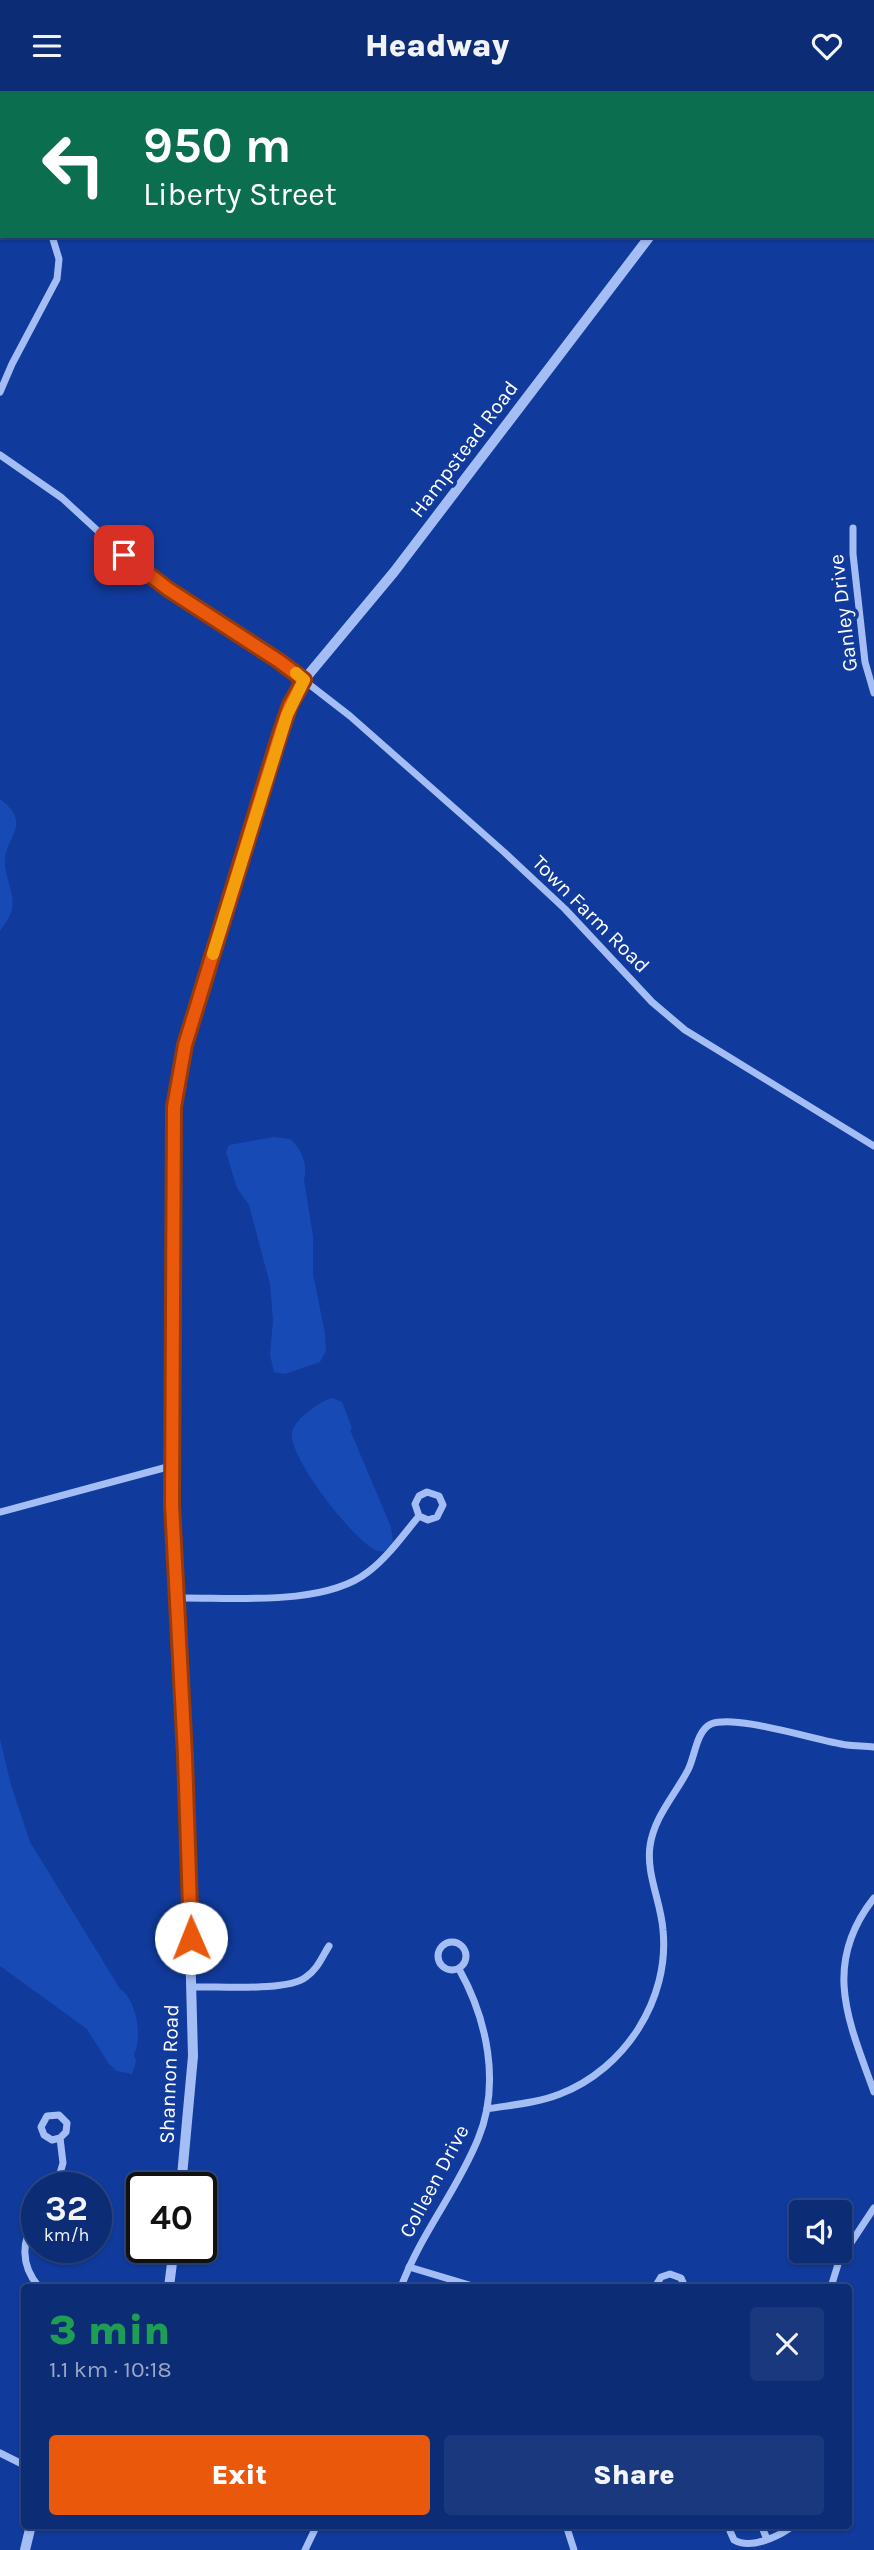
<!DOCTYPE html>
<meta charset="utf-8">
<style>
body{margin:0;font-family:Karla,sans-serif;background:#1a387d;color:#f1f3f6;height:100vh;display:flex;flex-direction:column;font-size:26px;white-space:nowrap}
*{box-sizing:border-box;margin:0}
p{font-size:23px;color:#9aa7c5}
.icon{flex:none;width:38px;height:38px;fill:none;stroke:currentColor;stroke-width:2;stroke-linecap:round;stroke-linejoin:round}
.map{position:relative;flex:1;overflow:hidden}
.side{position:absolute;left:21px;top:2193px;width:831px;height:245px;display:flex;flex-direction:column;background:#0c2c75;border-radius:7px;box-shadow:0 2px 5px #0004,0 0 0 2px #2c4887}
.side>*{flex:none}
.top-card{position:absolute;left:0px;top:0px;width:875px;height:147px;box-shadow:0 2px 5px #0004,0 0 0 2px #2c4887;background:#0b6e4f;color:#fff;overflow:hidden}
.fabs{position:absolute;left:789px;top:2109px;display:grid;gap:14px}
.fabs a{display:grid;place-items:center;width:63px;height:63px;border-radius:7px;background:#0c2c75;box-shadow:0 2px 5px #0004,0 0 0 2px #2c4887;font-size:35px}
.speed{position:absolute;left:21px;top:2081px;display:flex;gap:14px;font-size:35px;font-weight:700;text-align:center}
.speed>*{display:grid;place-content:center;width:91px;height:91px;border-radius:50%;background:#0c2c75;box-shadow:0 2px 5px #0004,0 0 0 2px #2c4887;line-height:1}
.speed small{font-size:18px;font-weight:400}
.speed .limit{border:4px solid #111;border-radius:10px;background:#fff;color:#111}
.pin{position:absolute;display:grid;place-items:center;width:60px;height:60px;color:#fff;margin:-30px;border-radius:14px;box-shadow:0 4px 10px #0006}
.me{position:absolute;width:77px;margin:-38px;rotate:359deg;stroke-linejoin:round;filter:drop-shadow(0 0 5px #0008)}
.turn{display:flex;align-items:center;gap:24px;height:147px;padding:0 28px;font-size:32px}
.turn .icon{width:91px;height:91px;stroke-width:2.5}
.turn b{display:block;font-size:49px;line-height:60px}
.round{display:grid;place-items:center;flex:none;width:74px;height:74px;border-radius:7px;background:#1a387d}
.overview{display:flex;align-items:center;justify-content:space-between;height:119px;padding:0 28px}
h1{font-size:42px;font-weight:800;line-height:52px;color:#1e9e55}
.action{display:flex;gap:14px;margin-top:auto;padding:14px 28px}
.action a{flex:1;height:80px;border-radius:7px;background:#ea580c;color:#fff;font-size:28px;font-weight:800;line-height:80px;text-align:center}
.action a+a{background:#1a387d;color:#f1f3f6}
header{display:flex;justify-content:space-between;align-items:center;height:91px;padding:0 28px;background:#0c2c75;font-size:32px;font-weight:800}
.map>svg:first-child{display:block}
.green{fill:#184ab6}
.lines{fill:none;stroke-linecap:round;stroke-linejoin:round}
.minor{stroke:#a4bef5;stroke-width:7}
.tertiary{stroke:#a4bef5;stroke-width:10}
.route-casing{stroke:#983908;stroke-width:18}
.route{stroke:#ea580c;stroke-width:12}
.slow{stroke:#f59e0b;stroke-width:12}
.labels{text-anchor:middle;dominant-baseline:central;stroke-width:7;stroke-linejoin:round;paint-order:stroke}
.street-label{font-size:21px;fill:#fff;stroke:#103a9c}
</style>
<header><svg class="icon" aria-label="menu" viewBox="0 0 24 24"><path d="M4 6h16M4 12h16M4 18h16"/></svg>Headway<svg class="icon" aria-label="heart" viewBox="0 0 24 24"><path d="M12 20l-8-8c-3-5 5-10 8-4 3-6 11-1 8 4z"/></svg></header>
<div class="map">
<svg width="874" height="2459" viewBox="0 0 874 2459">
<rect width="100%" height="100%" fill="#103a9c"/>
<g class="green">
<path d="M 0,708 C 34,734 4,746 5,772 C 5,788 17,806 11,821 C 9,828 4,834 0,840 Z"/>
<path d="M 274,1046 L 290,1048 C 302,1058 308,1075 304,1089 L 313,1145 L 313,1183 L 325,1242 L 326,1260 L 320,1271 L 285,1283 L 274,1281 L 270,1264 L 273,1229 L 270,1193 L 249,1114 L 237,1097 L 226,1061 L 229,1054 Z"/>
<path d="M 332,1307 L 342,1311 L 352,1337 L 350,1339 L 391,1436 L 393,1451 L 388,1461 C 386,1461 378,1460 377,1460 C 354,1450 288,1366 292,1342 C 294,1328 320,1310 332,1307 Z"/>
<path d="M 0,1648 L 11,1694 L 30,1751 L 120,1898 C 136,1907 143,1947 134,1963 L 136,1970 L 132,1983 L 117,1980 L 109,1973 L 87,1938 L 0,1875 Z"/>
</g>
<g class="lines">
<g class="minor">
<polyline points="859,0 860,2"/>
<polyline points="55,2 55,0"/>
<polyline points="0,22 2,22"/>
<polyline points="873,27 874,28"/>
<polyline points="0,301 12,273 57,188 59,168 52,145"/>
<polyline points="0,364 62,407 124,464 166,497 279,570 350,625 504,761 565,818 652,911 685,939 874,1055"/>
<polyline points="853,437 853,463 865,571 874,602"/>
<polyline points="0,1421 171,1375"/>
<path d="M 176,1507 C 231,1506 323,1516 368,1481 C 388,1466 403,1444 419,1425 L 428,1429 L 437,1426 L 443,1414 L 439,1405 L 427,1401 L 419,1405 L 415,1413 L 419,1425"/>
<path d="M 874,1807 C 821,1874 849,1931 874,2001"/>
<circle cx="452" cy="1865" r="14"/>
<path d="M 192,1896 C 218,1895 287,1901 306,1886 C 317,1879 322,1866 329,1855"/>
<path d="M 487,2018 C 511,2014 537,2012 560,2003 C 625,1978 670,1908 663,1839 C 661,1811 646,1783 650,1755 C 654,1726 675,1704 688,1679 C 695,1666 696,1640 711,1633 C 737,1623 817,1650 847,1654 C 856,1655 865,1655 874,1656"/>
<polyline points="56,2096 63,2072 60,2047 66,2041 67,2032 59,2024 47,2025 41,2036 44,2044 52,2049 60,2047"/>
<path d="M 37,2126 C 21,2149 20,2174 39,2196"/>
<polyline points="409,2176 476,2196"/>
<path d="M 401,2196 C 421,2142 457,2100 478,2048 C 501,1993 487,1928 459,1878"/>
<polyline points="655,2196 661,2186 670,2183 681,2187 685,2196"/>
<polyline points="831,2196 839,2170 874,2117"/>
<polyline points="0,2362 24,2374"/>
<polyline points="566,2434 574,2459"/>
<path d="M 731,2434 L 730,2440 L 734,2449 C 751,2459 780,2445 794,2434"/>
<polyline points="761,2434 767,2448"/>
<polyline points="305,2459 317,2434"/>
</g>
<g class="tertiary">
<polyline points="759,2 760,0"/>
<polyline points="181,2096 193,1965 185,1665 172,1414 173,1058 174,1016 180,975 280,643 290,614 304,589 394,481 650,145"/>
<polyline points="169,2196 174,2156"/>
<polyline points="25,2459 31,2434"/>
</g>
</g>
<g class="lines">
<g class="route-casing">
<polyline id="route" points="124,464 168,498 279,570 304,589 290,614 280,643 185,954 174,1016 172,1414 185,1665 191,1847"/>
</g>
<use href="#route" class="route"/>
<polyline class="slow" points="213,863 287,624 304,589 296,582"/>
</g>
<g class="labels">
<g class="street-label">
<text transform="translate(464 358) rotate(-53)">Hampstead Road</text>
<text transform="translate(843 522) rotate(-97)">Ganley Drive</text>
<text transform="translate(591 823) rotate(45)">Town Farm Road</text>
<text transform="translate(169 1983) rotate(-88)">Shannon Road</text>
<text transform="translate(434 2090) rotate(-62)">Colleen Drive</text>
</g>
</g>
</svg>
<div class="fabs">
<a><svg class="icon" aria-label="sound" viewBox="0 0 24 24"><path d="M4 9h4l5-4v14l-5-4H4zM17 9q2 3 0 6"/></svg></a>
</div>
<div class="speed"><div>32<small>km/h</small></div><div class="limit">40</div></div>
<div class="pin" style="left:124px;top:464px;background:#d93025"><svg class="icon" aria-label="arrive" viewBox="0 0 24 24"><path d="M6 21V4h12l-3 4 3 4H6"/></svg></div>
<svg class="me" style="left:191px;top:1847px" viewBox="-20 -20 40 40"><circle r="19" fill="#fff"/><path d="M0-13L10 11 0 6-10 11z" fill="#ea580c"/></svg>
<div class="top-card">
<div class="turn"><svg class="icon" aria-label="left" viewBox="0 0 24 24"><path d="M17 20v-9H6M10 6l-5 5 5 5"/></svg><div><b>950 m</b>Liberty Street</div></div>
</div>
<section class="side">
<div class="overview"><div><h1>3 min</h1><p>1.1 km · 10:18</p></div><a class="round"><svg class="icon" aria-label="close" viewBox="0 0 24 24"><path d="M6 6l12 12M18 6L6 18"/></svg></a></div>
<div class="action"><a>Exit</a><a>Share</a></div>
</section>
</div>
